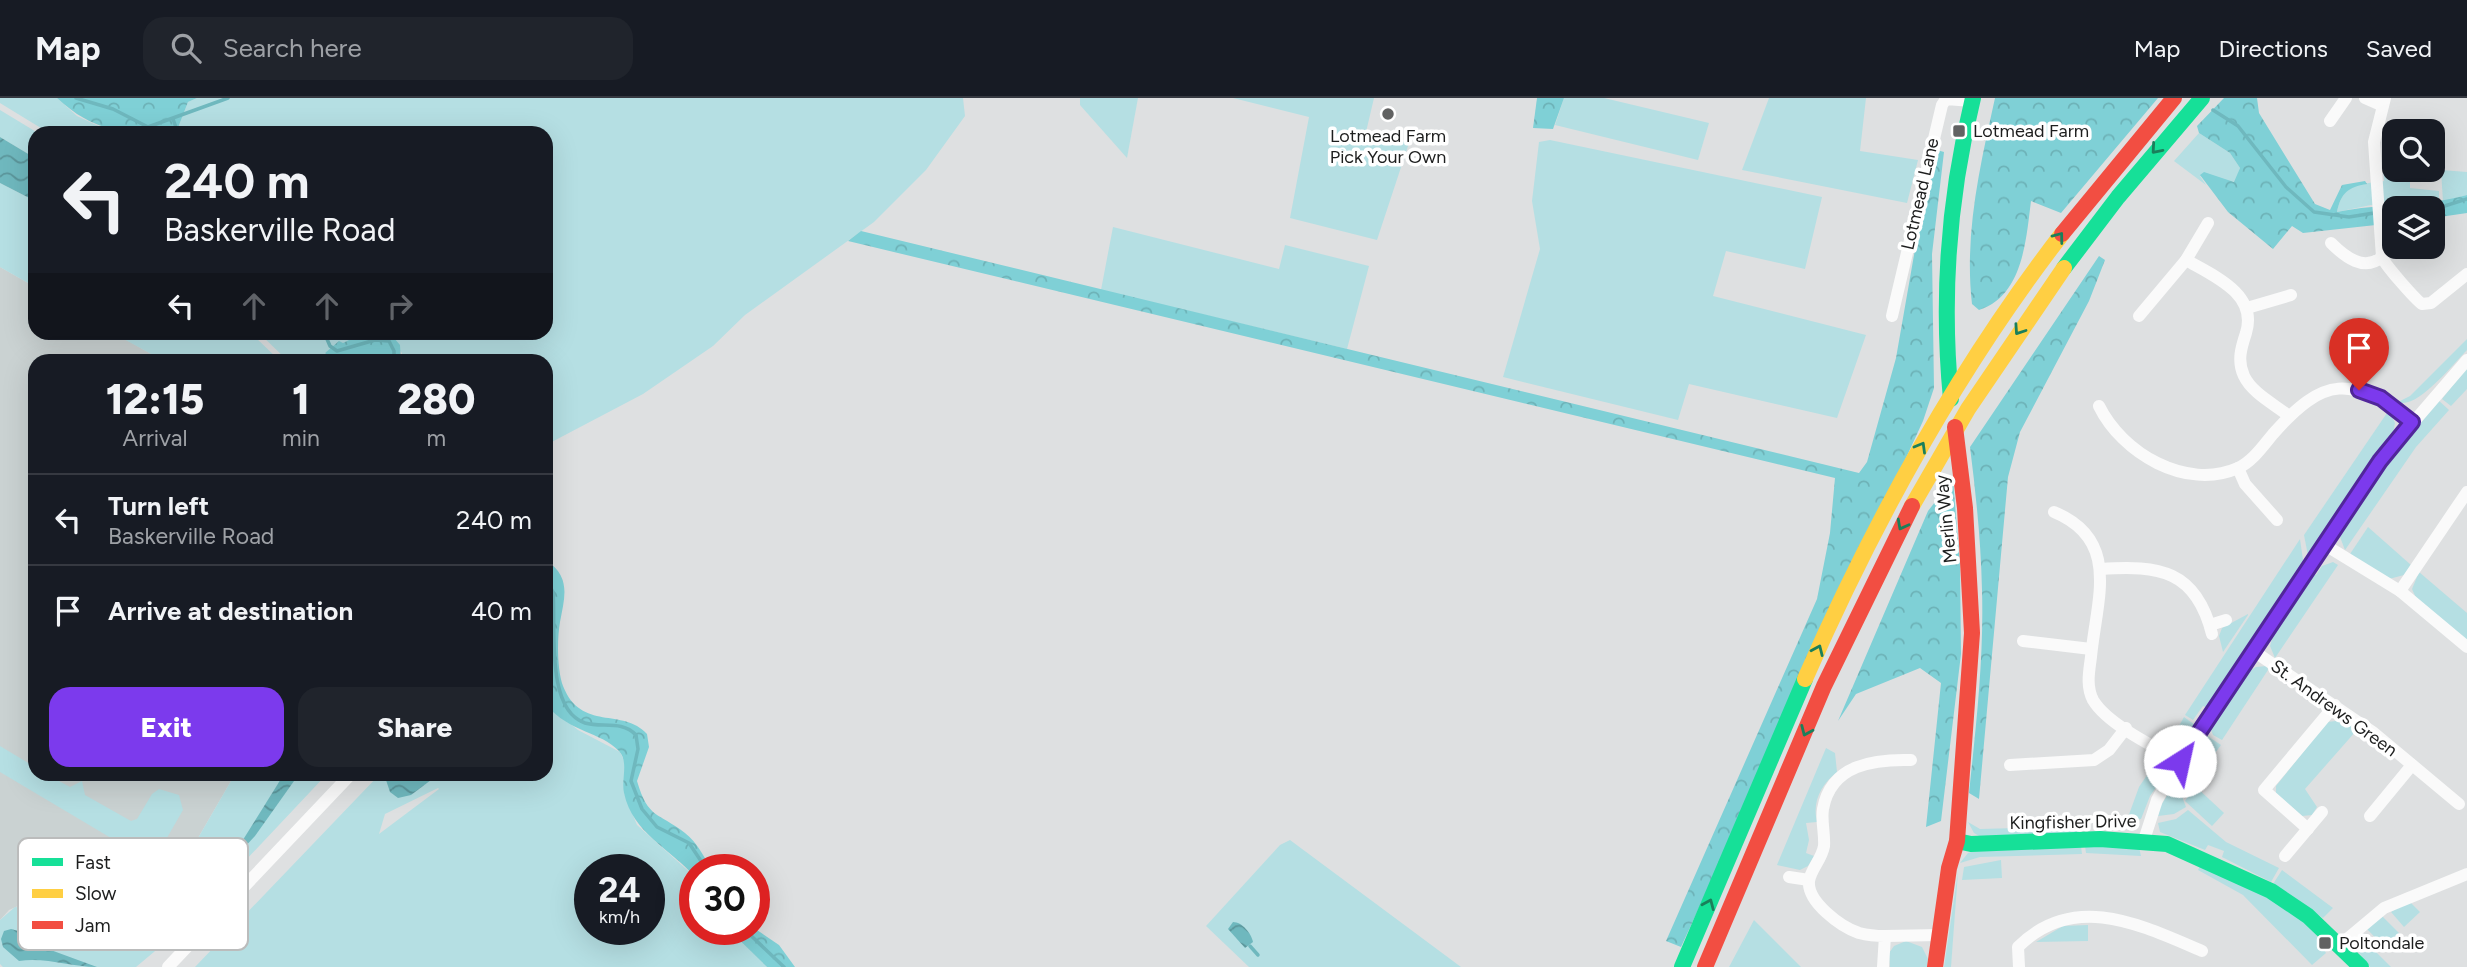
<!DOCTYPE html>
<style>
body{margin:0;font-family:Figtree,sans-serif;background:#20242c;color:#f1f3f6;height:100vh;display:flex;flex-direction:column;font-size:26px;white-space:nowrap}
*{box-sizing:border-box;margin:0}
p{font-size:23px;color:#9ea1a6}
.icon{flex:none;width:38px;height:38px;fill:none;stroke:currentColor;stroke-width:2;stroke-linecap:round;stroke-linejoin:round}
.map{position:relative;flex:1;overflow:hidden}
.drawer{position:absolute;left:28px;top:256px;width:525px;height:427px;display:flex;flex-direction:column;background:#171b24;border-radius:21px;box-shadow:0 7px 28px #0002}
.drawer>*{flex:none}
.banner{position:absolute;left:28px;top:28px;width:525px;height:214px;border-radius:21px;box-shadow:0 7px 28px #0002;background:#171b24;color:#f1f3f6;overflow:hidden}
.fabs{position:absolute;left:2382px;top:21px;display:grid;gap:14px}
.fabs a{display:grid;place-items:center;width:63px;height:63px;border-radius:14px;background:#171b24;box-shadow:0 7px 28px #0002;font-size:35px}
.speed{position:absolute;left:574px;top:756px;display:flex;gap:14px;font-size:35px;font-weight:700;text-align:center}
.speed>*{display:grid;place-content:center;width:91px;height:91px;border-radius:50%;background:#171b24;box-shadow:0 7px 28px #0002;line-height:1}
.speed small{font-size:18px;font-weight:400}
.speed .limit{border:10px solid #d22;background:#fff;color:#111}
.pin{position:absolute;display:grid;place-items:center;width:60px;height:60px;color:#fff;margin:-72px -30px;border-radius:50% 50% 50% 0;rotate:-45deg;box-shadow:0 0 7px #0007}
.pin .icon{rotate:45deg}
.me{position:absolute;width:77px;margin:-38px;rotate:35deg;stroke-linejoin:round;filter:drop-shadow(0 0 5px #0008)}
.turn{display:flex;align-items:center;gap:24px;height:147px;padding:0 21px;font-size:32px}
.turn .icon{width:91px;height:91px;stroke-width:2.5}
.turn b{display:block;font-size:49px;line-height:60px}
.lanes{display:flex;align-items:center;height:66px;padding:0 21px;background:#0003;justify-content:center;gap:35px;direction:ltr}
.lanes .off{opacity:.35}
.eta{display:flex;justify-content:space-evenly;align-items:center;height:119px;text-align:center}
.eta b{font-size:42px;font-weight:800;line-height:49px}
.primary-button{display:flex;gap:14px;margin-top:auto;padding:14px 21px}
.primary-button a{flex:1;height:80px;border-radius:21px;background:#7c3aed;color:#fff;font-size:28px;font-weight:800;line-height:80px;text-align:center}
.primary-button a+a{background:#20242c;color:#f1f3f6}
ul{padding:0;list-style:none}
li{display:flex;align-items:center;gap:21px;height:91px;padding:0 21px;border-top:2px solid #363941}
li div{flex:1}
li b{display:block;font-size:26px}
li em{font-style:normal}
header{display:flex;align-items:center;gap:42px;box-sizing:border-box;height:98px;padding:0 35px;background:#171b24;border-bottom:2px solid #363941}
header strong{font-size:33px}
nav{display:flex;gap:38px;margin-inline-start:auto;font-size:24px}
.search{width:490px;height:63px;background:#20242c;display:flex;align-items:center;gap:18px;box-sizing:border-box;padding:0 24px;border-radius:21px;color:#9ea1a6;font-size:26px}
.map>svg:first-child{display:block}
.built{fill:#cad2d2}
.green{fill:#b5dfe3;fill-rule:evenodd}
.forest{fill:url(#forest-crowns)}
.water{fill:url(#water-waves)}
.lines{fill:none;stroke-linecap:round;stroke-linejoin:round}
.stream{stroke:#6fb8be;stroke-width:3.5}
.street{stroke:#fafafa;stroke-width:12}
.fast{stroke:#16e098;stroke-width:16}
.slow{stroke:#ffcf43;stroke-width:16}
.jam{stroke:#f24e42;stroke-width:16}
.oneway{stroke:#1a7f5b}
.route-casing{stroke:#51269a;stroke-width:18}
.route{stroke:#7c3aed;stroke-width:12}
.poi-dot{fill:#616262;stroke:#fff;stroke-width:2.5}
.labels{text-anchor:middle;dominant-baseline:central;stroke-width:7;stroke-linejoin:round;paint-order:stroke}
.poi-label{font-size:18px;fill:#1d1e1e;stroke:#fff;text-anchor:start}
.street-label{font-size:18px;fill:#1d1e1e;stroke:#fff}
.key{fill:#fff;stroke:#bbbcbc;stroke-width:2}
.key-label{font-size:19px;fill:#1d1e1e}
</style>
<header>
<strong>Map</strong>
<div class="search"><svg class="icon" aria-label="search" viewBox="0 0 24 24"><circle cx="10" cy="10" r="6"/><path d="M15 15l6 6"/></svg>Search here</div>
<nav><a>Map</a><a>Directions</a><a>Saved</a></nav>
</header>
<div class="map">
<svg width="2467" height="869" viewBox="0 0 2467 869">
<defs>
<pattern id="forest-crowns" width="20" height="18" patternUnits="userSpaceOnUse" patternTransform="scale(1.75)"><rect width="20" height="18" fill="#7fd0d6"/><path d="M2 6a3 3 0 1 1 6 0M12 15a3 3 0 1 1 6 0" fill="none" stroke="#6db2b7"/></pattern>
<pattern id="water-waves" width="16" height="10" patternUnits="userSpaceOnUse" patternTransform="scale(1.75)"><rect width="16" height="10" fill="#6fb8be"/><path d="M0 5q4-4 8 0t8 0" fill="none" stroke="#5b959a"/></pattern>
</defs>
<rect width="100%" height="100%" fill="#dee0e1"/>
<polygon class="built" points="0,169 35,189 35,234 114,235 162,262 35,262 35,676 235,676 183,766 178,769 153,808 114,834 98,840 76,838 18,808 9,812 0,822"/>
<g class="green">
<polygon points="0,0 57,0 77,18 107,32 126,35 49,35 0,5"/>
<path d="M 197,0 L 963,0 L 965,18 L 926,72 L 874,124 L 745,217 L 713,248 L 643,296 L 546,347 L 546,262 L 401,262 L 402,255 L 384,237 C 360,235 346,243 325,255 L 331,262 L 287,262 L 259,235 L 546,234 L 546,35 L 176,35 L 188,4 Z"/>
<polygon points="1080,0 1138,0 1127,60 1080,7"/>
<polygon points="1233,0 1374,0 1366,34 1409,45 1377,142 1290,120 1309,19"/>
<polygon points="1564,0 1604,0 1709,25 1698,62 1555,27"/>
<polygon points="1769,0 1866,0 1860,53 1918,62 1907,105 1742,72"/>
<polygon points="0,12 38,35 35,35 35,60 0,39"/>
<polygon points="2199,35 2230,55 2240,70 2235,84 2200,78 2206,87 2174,63"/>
<polygon points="1550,42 1822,99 1805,171 1726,153 1713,198 1866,237 1837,320 1689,286 1678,322 1503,279 1540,151 1532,103 1539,44"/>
<path d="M 2394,67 L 2394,72 L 2410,72 L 2410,90 L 2439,93 L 2439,104 L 2371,107 L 2337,114 C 2343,85 2357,87 2384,83 L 2383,68 Z"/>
<polygon points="2441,72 2467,74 2467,97 2443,104"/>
<polygon points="0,85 35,103 35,189 0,169"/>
<polygon points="1113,129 1279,171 1285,147 1369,168 1347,251 1101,192"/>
<polygon points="113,235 251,235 279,262 162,262"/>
<path d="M 2467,241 L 2467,252 C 2453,266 2417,312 2398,304 L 2410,298 Z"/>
<polygon points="2467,269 2467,291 2451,308 2442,301"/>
<polygon points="2437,301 2449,312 2416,349 2345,452 2340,439 2342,431 2395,352"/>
<polygon points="2389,312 2395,325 2393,336 2309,463 2304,437"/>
<polygon points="2368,429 2411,467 2404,477 2389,481 2350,456"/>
<polygon points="2300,441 2304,469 2217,600 2208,610 2203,608 2193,622 2185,617"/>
<polygon points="2333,464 2338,467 2275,560 2270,548 2274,534 2313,475 2316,477 2322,468"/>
<polygon points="2419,474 2467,515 2467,543 2416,500 2412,491"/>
<polygon points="2248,516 2248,517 2223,554 2219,538 2222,530"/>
<polygon points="2267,568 2268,572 2222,642 2213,637 2210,629 2248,574 2256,569"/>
<path d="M 546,606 L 578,632 L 620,654 L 625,665 L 624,695 L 637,727 L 695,779 L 695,831 L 728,831 L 767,869 L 195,869 L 380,676 L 546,676 ZM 438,690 L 439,691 L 379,736 L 385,716 ZM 590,772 L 649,772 L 649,831 L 590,831 Z"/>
<polygon points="2184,619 2195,627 2183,646 2167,649"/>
<polygon points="2336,623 2348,624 2356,633 2305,691 2317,709 2312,717 2302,718 2276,695 2276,688 2327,624"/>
<path d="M 2206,637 L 2221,647 L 2183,698 C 2172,675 2193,656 2206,637 Z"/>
<polygon points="0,648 35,669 35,676 46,676 70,689 82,683 85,697 131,723 137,721 152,696 159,691 179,697 183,712 156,759 148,762 0,674"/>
<path d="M 1826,650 L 1835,655 L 1837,674 C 1821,687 1812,703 1817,724 L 1806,725 L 1809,742 L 1806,755 L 1814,758 L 1808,768 L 1800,772 L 1777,767 Z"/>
<polygon points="2160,658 2164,678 2150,698 2141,721 2127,722 2139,689"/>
<path d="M 235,676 L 327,676 L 179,833 L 136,869 L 3,869 L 0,866 L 0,822 L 15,809 C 29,809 45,823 58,830 C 114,858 152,814 178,769 L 183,766 Z"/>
<polygon points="2176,683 2186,709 2174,716 2158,718 2160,709"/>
<polygon points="2195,688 2224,715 2212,728 2185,703"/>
<polygon points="2188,712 2226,744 2279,770 2271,784 2222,759 2224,753 2208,747 2205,752 2160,734 2158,725 2176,721"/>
<polygon points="1968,724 1980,731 2080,728 2080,735 1981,739 1974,735"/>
<polygon points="1290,742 1461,869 1249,869 1206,828 1280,747"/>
<polygon points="2081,748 2082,756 1980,759 1960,765 1968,755 1979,752"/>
<polygon points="2085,748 2139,749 2141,758 2086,755"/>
<polygon points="2001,762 2002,780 1962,782 1964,769"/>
<polygon points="2201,766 2290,810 2316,837 2326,855 2312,867 2243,797 2198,772"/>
<polygon points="2282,772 2333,810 2323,820 2273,786"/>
<polygon points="1958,774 1951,869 1944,869"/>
<polygon points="2409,803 2420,814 2404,829 2391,814"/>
<polygon points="2382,818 2399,835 2384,849 2367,831"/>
<polygon points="1754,822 1801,869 1729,869"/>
<polygon points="2088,827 2088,843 2036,844 2063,828"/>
<polygon points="2359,837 2391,869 2370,869 2357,852"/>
<polygon points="1906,843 1922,849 1928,861 1927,869 1890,869 1889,855 1894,848"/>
</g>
<g class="forest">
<path d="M 57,0 L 197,0 L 188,4 L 176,35 C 125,35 96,36 57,0 Z"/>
<polygon points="1537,0 1564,0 1553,31 1533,30"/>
<path d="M 1995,0 L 2158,0 L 2061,115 L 2031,103 C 2026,142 2023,198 1979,212 L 1972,206 C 1964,136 1980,68 1995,0 Z"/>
<path d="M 2224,0 L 2257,0 L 2259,15 L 2315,106 L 2330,112 L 2342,87 L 2365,83 L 2367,86 C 2348,89 2341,95 2337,114 C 2380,105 2425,109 2467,97 L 2467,115 L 2433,120 L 2432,110 L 2394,110 L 2394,125 L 2303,135 L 2292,128 L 2273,151 L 2228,114 L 2200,77 L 2204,74 L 2234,84 L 2240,70 L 2230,55 L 2199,35 L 2197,28 Z"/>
<polygon points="1937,52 1944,54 1932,156 1934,290 1923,323 1681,849 1666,843 1817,501 1830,435 1835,380 848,143 861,133 1859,375 1867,364 1896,260 1921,117"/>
<path d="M 2099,158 L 2105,162 L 2089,203 L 2020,334 L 2008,379 L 1979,701 L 1969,695 C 1976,628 1984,560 1982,492 C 1981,444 1976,397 1970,349 Z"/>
<polygon points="361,236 394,240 400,247 401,262 331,262 325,255 339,243 343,245"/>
<polygon points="1953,381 1960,468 1961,556 1941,723 1926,729 1941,585 1920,570 1856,596 1838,623 1928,413"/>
<path d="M 546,462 C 571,479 565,498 560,524 C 557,541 557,572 563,588 C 581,634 623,609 647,636 L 649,649 L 637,683 C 648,721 658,714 685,735 C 697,744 704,759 712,772 L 695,772 L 695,779 C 670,750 633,736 624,695 C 621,681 629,664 619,653 C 601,634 570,634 547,608 Z"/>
<polygon points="754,830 779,847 795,869 767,869 728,831"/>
</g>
<g class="water">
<polygon points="0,39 35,60 35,103 0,85"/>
<polygon points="284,676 299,676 255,738 240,754 236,753"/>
<polygon points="390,676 439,676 411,697 398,700 390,694 386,682"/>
<path d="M 1233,824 C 1242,824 1251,835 1253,844 L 1245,850 L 1228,831 Z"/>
<path d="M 11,831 L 22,834 L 48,851 L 97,869 C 70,869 46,859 19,863 L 3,849 L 1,841 L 4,833 Z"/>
</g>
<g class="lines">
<g class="stream">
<polyline points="76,0 113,11 148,29 228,0"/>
<polyline points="2213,12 2238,28 2286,89 2314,114 2349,119 2374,115"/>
<polyline points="173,21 178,35"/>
<polyline points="2432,112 2467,101"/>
<polyline points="2382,114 2394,113"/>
<polyline points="324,234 330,248 337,253 375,242 389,243 394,253 394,262"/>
<path d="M 546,482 L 553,494 C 556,527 545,612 585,625 C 602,630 622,622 636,637 L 638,651 L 631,683 L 642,711 L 657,729 L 689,745 L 707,772"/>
<polyline points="744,831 784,869"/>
<polyline points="1250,848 1258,857"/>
</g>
<g class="street">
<polyline points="2365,0 2381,7"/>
<polyline points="2330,23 2346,0"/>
<path d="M 2331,145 C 2345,159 2364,174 2382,159 C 2384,166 2416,202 2422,206 L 2431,205 L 2467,176"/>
<polyline points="2382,159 2374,44 2385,0"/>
<polyline points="2186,162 2208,125"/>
<polyline points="2247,210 2291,197"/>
<polyline points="1892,218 1942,7 1946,1 1972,3"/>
<path d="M 2139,218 L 2186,162 C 2214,178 2258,196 2246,235 C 2241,250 2237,263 2244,278 C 2252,295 2274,306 2289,318"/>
<path d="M 2099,308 C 2122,355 2186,393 2238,370 C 2252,364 2263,348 2273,336 C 2324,278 2351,277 2412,324"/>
<polyline points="2238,370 2245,386 2277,422"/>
<path d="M 2054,414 C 2122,442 2096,503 2091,559 C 2089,574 2086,588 2093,602 C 2107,626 2156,650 2180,663"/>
<polyline points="2325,447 2400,493 2467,549"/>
<path d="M 2101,471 C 2159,467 2196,472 2212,536"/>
<polyline points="2400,493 2467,394"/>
<polyline points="2210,527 2226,522"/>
<polyline points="2023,543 2091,551"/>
<polyline points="2255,554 2374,635 2459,706"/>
<polyline points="2010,667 2094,662 2109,652 2126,630"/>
<polyline points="2370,718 2412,667"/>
<polyline points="2308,731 2264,692 2335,607"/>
<polyline points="2144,742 2157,702 2168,682 2380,363 2467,262"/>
<polyline points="2285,758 2322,714"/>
<polyline points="1789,779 1809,782"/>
<polyline points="1885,838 1939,837"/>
<polyline points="2341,846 2384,810 2467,776"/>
<polyline points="168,869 351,676"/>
<path d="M 1883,869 L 1885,838 C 1876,838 1867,837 1859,835 C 1841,829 1807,804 1809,783 C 1811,771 1822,761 1824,748 C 1825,736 1821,723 1823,711 C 1831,666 1875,661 1911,662"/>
<path d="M 2019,869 L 2018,849 C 2074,793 2141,827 2202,853"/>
</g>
<g class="fast">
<polyline points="2064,170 2118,99 2202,0"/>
<path d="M 1951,301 C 1941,198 1948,101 1973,0"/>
<polyline points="1957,743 1971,746 2100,741 2167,746 2271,793 2308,818 2361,869"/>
<polyline points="1682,869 1805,581"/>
</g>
<g class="slow">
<polyline points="1912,408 1968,311 2064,170"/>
<path d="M 1805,581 C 1874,423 1957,272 2062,136"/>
</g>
<g class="jam">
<polyline points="2062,136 2174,0"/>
<polyline points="1705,869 1824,588 1912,408"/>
<polyline points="1935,869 1949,770 1957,743 1972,535 1965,410 1955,329"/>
</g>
</g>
<defs><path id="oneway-chevron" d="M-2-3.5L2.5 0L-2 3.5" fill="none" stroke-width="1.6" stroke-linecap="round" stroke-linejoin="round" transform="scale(1.75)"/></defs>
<g class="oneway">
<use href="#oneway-chevron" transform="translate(2156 51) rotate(131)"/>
<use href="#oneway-chevron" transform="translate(2059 139) rotate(-53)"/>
<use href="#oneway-chevron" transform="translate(2019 232) rotate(124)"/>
<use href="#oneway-chevron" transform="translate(1921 349) rotate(-60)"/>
<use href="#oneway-chevron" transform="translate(1902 427) rotate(118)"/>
<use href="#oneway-chevron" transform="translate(1818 552) rotate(-66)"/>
<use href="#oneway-chevron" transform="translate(1806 633) rotate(113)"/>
<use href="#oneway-chevron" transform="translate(1709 806) rotate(-67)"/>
</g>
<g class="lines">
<g class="route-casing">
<polyline id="route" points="2180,663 2380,363 2412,324 2381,300 2359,292"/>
</g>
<use href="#route" class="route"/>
</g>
<g class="poi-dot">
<circle cx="1388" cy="16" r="7"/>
<rect x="1952" y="26" width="14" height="14" rx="3.5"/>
<rect x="2318" y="838" width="14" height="14" rx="3.5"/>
</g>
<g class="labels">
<g class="poi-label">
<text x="1973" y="33">Lotmead Farm</text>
<text x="1388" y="38" text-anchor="middle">Lotmead Farm<tspan x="1388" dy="21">Pick Your Own</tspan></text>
<text x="2339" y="845">Poltondale</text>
</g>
<g class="street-label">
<text transform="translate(1920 96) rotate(-77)">Lotmead Lane</text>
<text transform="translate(1946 421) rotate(-96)">Merlin Way</text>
<text transform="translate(2334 610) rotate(36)">St. Andrews Green</text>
<text transform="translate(2073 724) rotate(-1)">Kingfisher Drive</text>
</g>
</g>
<rect x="18" y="740" width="230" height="112" rx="10" class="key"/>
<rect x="32" y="760" width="31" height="8" fill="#16e098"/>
<rect x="32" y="791" width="31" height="9" fill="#ffcf43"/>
<rect x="32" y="823" width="31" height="8" fill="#f24e42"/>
<g class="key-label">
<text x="75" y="771">Fast</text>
<text x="75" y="802">Slow</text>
<text x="75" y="834">Jam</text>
</g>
</svg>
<div class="fabs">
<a><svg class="icon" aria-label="search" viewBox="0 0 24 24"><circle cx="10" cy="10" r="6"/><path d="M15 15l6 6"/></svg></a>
<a><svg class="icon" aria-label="layers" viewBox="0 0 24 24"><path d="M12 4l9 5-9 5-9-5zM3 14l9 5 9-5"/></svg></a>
</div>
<div class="speed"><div>24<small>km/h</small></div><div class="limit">30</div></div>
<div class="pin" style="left:2359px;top:292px;background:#d93025"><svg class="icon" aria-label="arrive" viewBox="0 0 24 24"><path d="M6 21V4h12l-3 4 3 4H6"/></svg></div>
<svg class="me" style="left:2180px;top:663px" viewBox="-20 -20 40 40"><circle r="19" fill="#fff"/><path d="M0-13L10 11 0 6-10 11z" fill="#7c3aed"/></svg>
<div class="banner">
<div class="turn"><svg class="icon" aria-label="left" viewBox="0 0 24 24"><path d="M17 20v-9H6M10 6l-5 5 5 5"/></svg><div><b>240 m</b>Baskerville Road</div></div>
<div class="lanes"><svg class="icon" aria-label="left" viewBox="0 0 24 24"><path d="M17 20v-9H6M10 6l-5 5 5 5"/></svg><svg class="icon off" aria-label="ahead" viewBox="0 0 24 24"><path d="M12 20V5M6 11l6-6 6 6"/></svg><svg class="icon off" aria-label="ahead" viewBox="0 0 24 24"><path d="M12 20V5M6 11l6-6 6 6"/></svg><svg class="icon off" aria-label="right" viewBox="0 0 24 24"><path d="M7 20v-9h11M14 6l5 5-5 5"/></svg></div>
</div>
<section class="drawer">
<div class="eta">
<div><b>12:15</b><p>Arrival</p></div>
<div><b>1</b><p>min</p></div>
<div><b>280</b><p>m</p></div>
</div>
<ul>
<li><svg class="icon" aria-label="left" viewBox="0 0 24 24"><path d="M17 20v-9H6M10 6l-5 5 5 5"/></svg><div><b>Turn left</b><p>Baskerville Road</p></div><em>240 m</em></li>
<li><svg class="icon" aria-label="arrive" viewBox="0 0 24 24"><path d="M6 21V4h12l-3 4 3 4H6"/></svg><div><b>Arrive at destination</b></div><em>40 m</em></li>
</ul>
<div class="primary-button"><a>Exit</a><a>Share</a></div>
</section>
</div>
